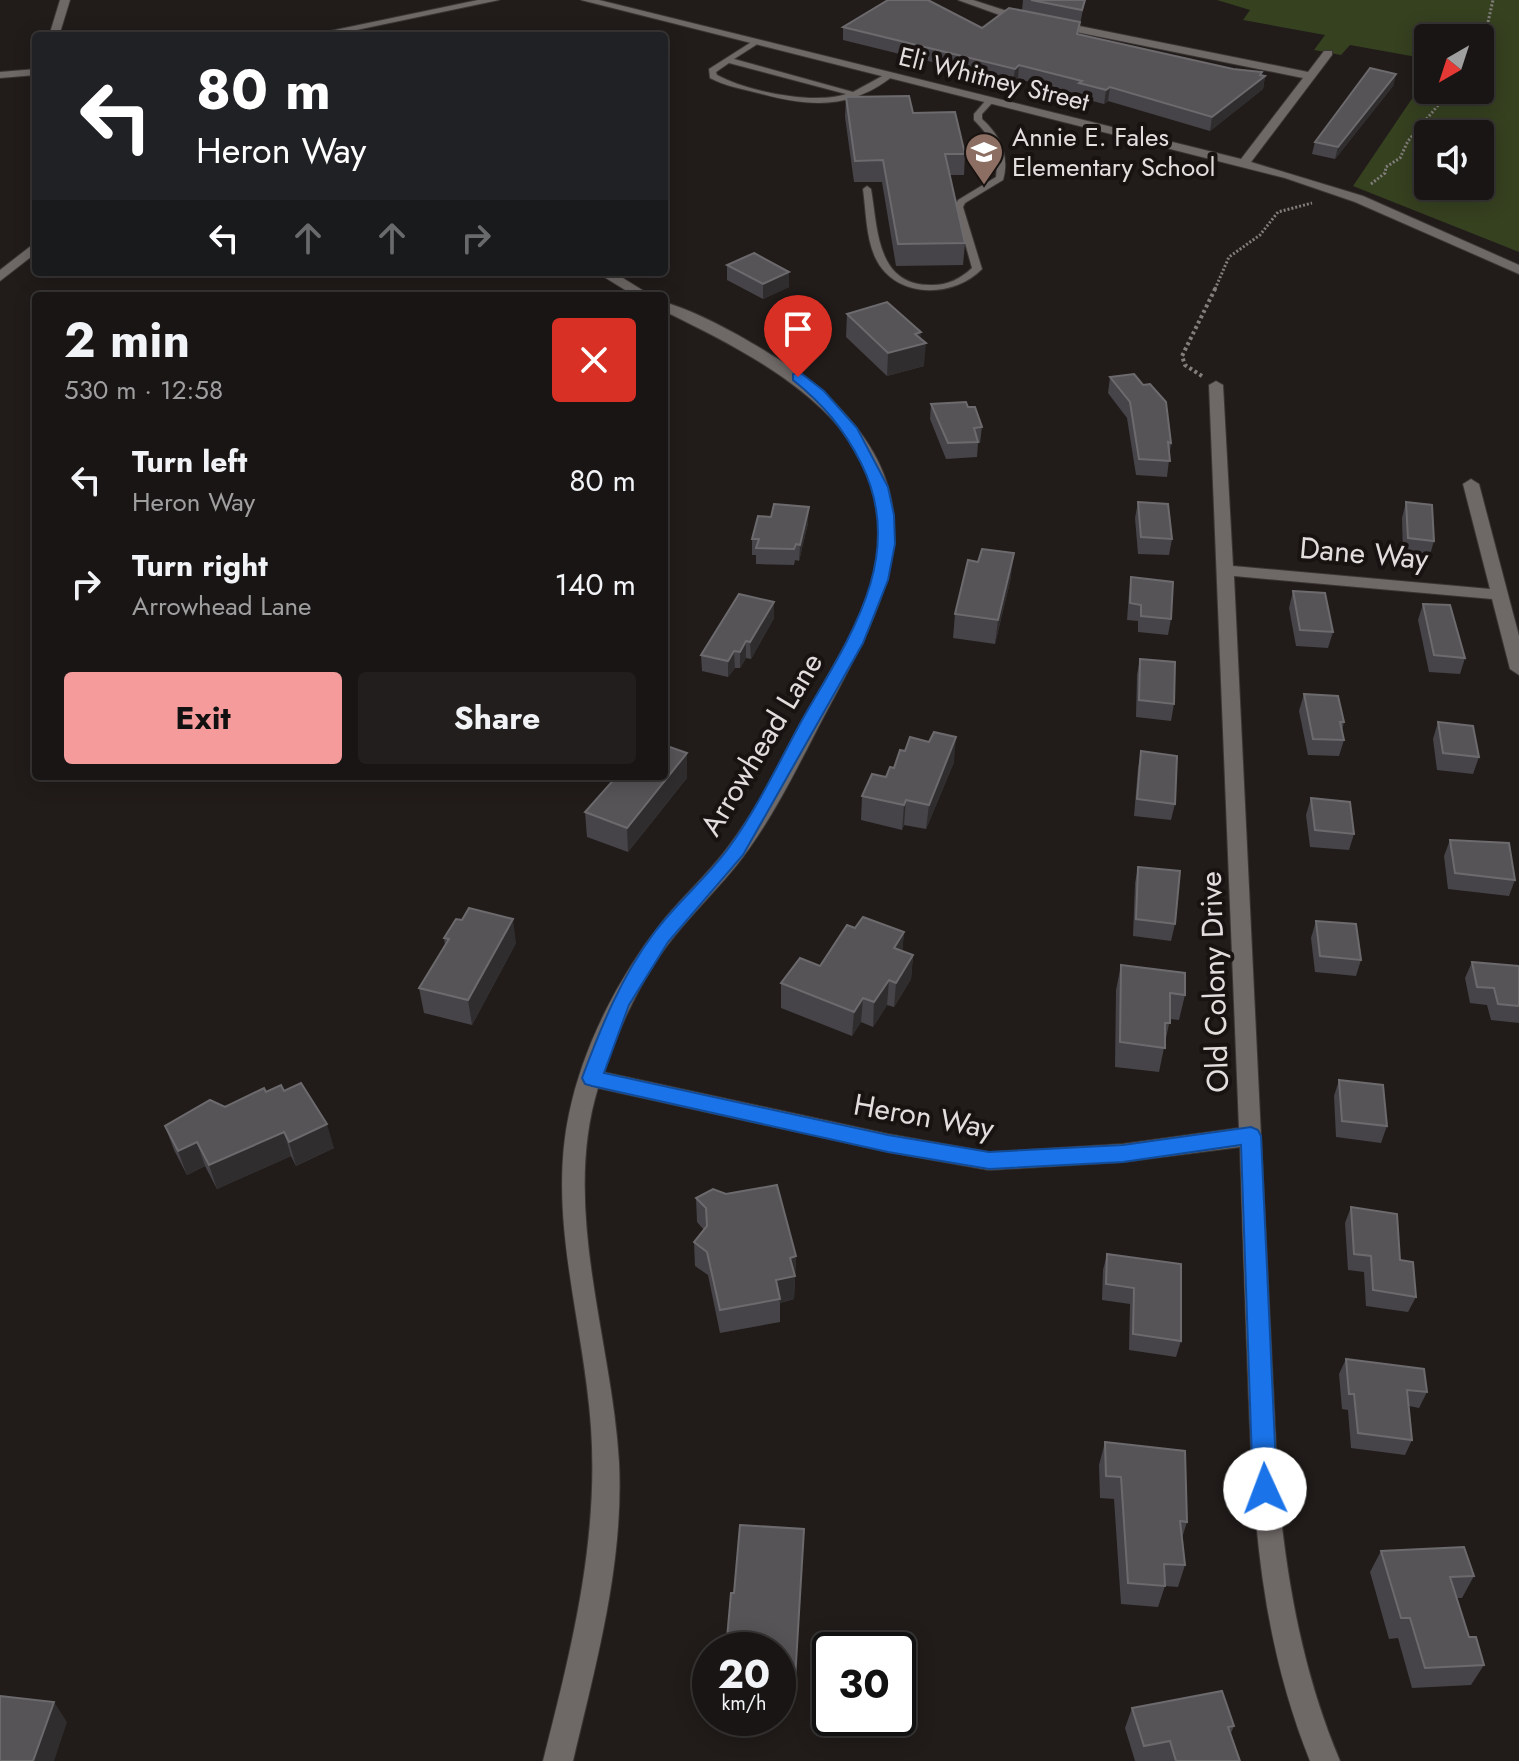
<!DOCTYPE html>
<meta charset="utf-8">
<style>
body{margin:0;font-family:Jost,sans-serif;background:#221e1d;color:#f1f3f6;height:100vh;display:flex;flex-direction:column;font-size:30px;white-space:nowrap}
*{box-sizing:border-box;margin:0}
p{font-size:26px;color:#9f9fa0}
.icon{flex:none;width:44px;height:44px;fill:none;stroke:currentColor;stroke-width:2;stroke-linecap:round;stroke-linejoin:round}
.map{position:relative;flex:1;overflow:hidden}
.details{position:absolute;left:32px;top:292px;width:636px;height:488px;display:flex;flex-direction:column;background:#191514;border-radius:8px;box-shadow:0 4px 20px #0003,0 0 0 2px #373434}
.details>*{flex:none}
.guide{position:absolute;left:32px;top:32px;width:636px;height:244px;border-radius:8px;box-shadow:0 4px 20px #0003,0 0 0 2px #373434;background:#202124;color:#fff;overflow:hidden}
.needle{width:52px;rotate:219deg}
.fabs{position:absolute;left:1414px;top:24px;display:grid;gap:16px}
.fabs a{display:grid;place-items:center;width:80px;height:80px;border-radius:8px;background:#191514;box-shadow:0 4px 20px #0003,0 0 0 2px #373434;font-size:40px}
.speed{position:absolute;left:692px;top:1632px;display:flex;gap:16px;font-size:40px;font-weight:700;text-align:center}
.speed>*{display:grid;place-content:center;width:104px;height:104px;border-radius:50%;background:#191514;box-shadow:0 4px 20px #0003,0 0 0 2px #373434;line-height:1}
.speed small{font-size:20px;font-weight:400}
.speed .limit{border:4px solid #111;border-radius:12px;background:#fff;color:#111}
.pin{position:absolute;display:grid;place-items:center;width:68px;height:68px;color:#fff;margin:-82px -34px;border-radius:50% 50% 50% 0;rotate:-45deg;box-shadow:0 0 8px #0007}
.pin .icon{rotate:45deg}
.me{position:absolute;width:88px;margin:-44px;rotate:358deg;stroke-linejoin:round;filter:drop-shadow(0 0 6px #0008)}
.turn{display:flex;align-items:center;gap:28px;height:168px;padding:0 32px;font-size:36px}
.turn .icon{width:104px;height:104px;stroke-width:2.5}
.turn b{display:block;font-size:56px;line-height:68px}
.lanes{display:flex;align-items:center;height:76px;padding:0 32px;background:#0003;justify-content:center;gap:40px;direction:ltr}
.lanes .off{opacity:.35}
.round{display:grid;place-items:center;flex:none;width:84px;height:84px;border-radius:8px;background:#221e1d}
.headline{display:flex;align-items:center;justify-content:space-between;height:136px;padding:0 32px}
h1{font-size:48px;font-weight:700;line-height:60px}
.primary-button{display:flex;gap:16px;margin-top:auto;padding:16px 32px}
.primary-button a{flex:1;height:92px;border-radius:8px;background:#f59b9b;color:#111;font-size:32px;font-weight:700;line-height:92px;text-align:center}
.primary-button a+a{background:#221e1d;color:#f1f3f6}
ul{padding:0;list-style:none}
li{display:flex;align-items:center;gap:24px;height:104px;padding:0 32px}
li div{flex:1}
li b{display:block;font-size:30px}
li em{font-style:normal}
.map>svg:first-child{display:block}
.green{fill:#364120;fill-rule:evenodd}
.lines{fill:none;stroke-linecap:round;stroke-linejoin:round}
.service-casing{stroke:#3a3635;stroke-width:2}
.minor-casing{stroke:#3a3635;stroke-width:2}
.tertiary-casing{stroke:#3a3635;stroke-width:2}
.path-far1{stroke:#827e7c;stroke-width:3;stroke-dasharray:2 2;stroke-linecap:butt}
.path{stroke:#827e7c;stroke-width:4;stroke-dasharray:3 3;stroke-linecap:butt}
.service{fill:#6e6866;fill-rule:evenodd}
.minor{fill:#6e6866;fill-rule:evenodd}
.tertiary{fill:#6e6866;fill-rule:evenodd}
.wall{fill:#464448}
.shaded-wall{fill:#302d2f}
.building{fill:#575458;stroke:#6c6a6d;stroke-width:2}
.route{fill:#1a73e8;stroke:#114b97;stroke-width:2}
.labels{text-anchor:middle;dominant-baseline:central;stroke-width:8;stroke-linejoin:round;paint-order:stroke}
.far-street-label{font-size:26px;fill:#e2dedd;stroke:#181311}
.far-poi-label{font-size:26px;fill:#e2dedd;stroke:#181311;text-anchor:start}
.street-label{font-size:30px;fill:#e2dedd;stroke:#181311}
</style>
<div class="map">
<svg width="1519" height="1761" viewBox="0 0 1519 1761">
<rect width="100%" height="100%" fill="#211c1a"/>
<path class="green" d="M 1217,0 L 1519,0 L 1519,252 L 1353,186 L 1428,75 L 1428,90 L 1480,90 L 1480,38 L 1428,38 L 1428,59 L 1350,45 L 1341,55 L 1314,50 L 1325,35 L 1243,20 L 1250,10 ZM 1428,134 L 1480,134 L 1480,186 L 1428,186 Z"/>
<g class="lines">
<g class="service-casing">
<g id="service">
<path d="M 753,41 L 757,43 L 756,45 L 734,59 L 853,92 L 886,74 L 893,76 C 850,110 809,107 758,93 C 742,89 725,86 710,78 L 709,69 ZM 729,63 L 846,94 C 814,105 746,91 717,75 L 716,72 Z"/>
<path d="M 987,99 L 994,101 L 982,114 L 982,119 C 1000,135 1010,156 1003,180 L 965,203 L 963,207 L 982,269 C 953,299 894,299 875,257 C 866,237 866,211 863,189 L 867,186 L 871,189 C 878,229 876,286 932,285 C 948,285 960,279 972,268 L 955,207 L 958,200 L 996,177 C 999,152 991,137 974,120 L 974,114 Z"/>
</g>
</g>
<g class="minor-casing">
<g id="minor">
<polygon points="60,0 70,0 59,36 49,36"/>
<polygon points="581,0 599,0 1241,159 1303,78 1008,18 958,0 973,0 1010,12 1308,72 1324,51 1332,51 1332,55 1251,162 1363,196 1519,265 1519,274 1355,202 1285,178"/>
<polygon points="36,242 36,253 0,281 0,270"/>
<polygon points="596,272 613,272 652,296 635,296"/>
<path d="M 664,302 C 710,315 791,363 826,395 C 945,504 884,604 822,720 C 796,770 771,822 736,866 C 709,899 678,927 655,963 C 633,997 617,1034 603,1072 L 888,1134 L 989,1152 L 1123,1144 L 1239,1128 L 1209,385 L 1216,381 L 1223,385 L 1233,566 L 1490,589 L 1463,484 L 1471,479 L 1479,484 L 1519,636 L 1519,675 L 1510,669 L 1492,599 L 1234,576 L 1278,1489 C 1287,1584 1303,1673 1340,1761 L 1310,1761 C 1259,1634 1253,1513 1248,1378 C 1245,1301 1242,1224 1240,1147 L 1123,1162 L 989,1170 L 888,1152 L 598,1088 C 561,1209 612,1340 619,1462 C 624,1563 596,1664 573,1761 L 543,1761 C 571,1651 599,1541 591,1427 C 584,1323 547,1218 569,1114 C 583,1046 619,976 662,922 C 683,896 708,874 728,847 C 764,799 791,743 820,690 C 840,654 862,618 873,578 C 911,433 770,363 664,311 Z"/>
</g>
</g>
<g class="tertiary-casing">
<g id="tertiary">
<polygon points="478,0 499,0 328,36 306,36"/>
<polygon points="36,69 36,75 0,78 0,72"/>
</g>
</g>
<g class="path-far1">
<polyline points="1473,38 1486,31 1493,0"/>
<polyline points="1371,184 1385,173 1386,167 1400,158 1408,141 1451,90"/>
<polyline points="1215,289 1229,257 1260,235 1278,212 1312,203"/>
</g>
<polyline class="path" points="1202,376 1185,365 1182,356 1216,287"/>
<use href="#service" class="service"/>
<use href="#minor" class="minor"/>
<use href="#tertiary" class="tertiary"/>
</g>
<g class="wall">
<polygon points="1023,0 1085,0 1078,34 1265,76 1263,89 1210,131 1108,101 1104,104 1077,97 1078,94 1018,79 1013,82 843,40 843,27 982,28 1022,11"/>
<polygon points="1396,74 1393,86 1335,159 1312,154 1315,142"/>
<polygon points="846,97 965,154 964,175 949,175 965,243 963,265 896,266 882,182 854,182 845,117"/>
<polygon points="727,265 789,272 789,287 763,299 727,280"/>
<polygon points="847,314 920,338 924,366 887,376 846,337"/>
<polygon points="1110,377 1171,443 1167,477 1136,475 1127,418 1108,393"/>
<polygon points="931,404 968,407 982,427 980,443 978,443 977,457 946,459 930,419"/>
<polygon points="1138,502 1172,539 1169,555 1138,554 1135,518"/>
<polygon points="1406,502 1434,541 1429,558 1403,554 1402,518"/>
<polygon points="808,523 799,561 795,560 794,565 756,564 756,555 752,555 752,539"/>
<polygon points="1011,577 995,644 953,638 955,614"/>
<polygon points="1131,577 1171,619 1168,635 1138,632 1138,621 1127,620 1129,593"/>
<polygon points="1293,591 1333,632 1328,648 1296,646 1289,608"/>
<polygon points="774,602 774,618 751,659 746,658 740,668 735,668 728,677 702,671 701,655"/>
<polygon points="1423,604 1465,658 1460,674 1429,672 1418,620"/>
<polygon points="1140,659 1174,704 1171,721 1136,717 1137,675"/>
<polygon points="1304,694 1344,722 1342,731 1344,740 1339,756 1308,755 1299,711"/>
<polygon points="1438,722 1479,757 1473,774 1437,770 1433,739"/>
<polygon points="1141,751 1175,804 1171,820 1134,816 1138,768"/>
<polygon points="954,762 926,829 904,825 902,830 861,820 862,796 886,777 894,768"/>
<polygon points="687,778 628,852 587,837 585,812"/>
<polygon points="1311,798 1354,834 1349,850 1310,847 1306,815"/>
<polygon points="1450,840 1515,880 1509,896 1448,889 1444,856"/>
<polygon points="1138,867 1175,924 1171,941 1133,936 1135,883"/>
<polygon points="1316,921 1361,960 1356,976 1315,972 1311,938"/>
<polygon points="855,928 904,932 902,951 913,955 911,979 894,1007 887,1005 873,1027 861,1022 852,1036 781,1008 781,983 820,966"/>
<polygon points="444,938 516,943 472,1025 424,1013 419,988 445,945"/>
<polygon points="1472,962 1519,966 1519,1023 1491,1020 1487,1005 1470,1003 1465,978"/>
<polygon points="1121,965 1185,995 1179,1020 1170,1019 1159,1072 1115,1067 1116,990"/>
<polygon points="1339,1080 1387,1126 1381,1143 1336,1137 1334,1096"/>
<polygon points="284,1091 334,1148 296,1166 291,1156 217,1189 205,1166 187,1175 174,1150 165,1126 266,1092"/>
<polygon points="696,1198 796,1256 794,1299 780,1303 780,1322 720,1333 708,1275 695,1266 694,1242 704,1230 697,1222"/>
<polygon points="1351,1207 1400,1260 1416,1297 1408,1312 1366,1306 1364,1272 1348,1270 1345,1223"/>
<polygon points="1107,1254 1181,1341 1176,1357 1129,1350 1130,1304 1102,1300 1103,1270"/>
<polygon points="1346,1359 1427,1392 1419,1408 1409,1406 1412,1440 1405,1455 1351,1448 1348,1410 1342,1409 1339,1374"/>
<polygon points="1105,1442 1187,1522 1182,1538 1185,1565 1178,1587 1165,1586 1158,1607 1121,1604 1114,1499 1100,1498 1099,1465"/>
<polygon points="804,1529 794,1700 778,1699 778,1650 734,1593"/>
<polygon points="1381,1551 1474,1576 1462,1598 1456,1598 1469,1637 1484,1665 1471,1685 1412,1688 1398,1638 1389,1639 1370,1572"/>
<polygon points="1132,1708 1234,1726 1231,1733 1240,1761 1135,1761 1125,1728"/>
</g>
<g class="shaded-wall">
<polygon points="1019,65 1018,79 1013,82 1015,69"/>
<polygon points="1262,72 1260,80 1265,76 1263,89 1210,131 1212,117"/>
<polygon points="1396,74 1393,86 1335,159 1338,147"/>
<polygon points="1110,87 1108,101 1104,104 1106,90"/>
<polygon points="789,272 789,287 763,299 763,284"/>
<polygon points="921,332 920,345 926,343 924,366 887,376 888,353 915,334"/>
<polygon points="809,507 808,523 799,561 800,545"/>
<polygon points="1014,553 1011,577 995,644 998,620"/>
<polygon points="774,602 774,618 751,659 750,642"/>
<polygon points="746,641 746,658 740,668 740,652"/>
<polygon points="734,651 735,668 728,677 728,661"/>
<polygon points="956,737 954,762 926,829 929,805"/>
<polygon points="687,753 687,778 628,852 627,828"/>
<polygon points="906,800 904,825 902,830 904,805"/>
<polygon points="513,919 516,943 472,1025 468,1000"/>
<polygon points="904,932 902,957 894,948"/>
<polygon points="913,955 911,979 894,1007 896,983"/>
<polygon points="889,980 887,1005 873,1027 874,1002"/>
<polygon points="863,998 861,1022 852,1036 854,1012"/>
<polygon points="327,1124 334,1148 296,1166 289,1142"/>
<polygon points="284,1132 291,1156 217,1189 209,1165"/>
<polygon points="197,1142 205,1166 187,1175 178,1151"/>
<polygon points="796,1256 794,1299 780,1303 776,1280 790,1258"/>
<polygon points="54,1702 67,1722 54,1761 33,1761"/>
</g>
<g class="building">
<polygon points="888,0 928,0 982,28 1009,8 1080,22 1077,34 1233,69 1262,72 1260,75 1265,76 1212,117 1110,87 1106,90 1079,83 1082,81 1019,65 1015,69 843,27"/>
<polygon points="1031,0 1085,0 1082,10"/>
<polygon points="1370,68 1396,74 1338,147 1315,142"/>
<polygon points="909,96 913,113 955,112 965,154 945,154 965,243 898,244 883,160 855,161 846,97"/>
<polygon points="754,253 789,272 763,284 727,265"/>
<polygon points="887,302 921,332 915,334 926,343 888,353 847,314"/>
<polygon points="1134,374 1143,385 1150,384 1166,402 1171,443 1168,442 1170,461 1139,459 1130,402 1110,377"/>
<polygon points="966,402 968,407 975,407 982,427 974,428 978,442 948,443 931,404"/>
<polygon points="1138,502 1168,504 1172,539 1141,537"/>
<polygon points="1406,502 1432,505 1434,541 1408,538"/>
<polygon points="774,504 809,507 800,545 796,544 794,549 756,548 759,539 752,539 758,516 771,517"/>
<polygon points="982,549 1014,553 998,620 955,614 968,560 978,562"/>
<polygon points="1131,577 1173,582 1171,619 1141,616 1141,605 1130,603"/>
<polygon points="1293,591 1325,593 1333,632 1300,630"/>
<polygon points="739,594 774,602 750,642 746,641 740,652 734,651 728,661 701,655"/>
<polygon points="1423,604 1450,605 1465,658 1434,655"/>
<polygon points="1140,659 1175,662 1174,704 1139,700"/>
<polygon points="1304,694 1338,696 1344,722 1340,722 1344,740 1313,739"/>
<polygon points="1438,722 1473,726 1479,757 1443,753"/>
<polygon points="934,732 956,737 929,805 906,800 904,805 862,796 872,774 886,777 890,767 894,768 900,750 905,751 910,737 929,742"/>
<polygon points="664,745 687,753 627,828 585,812 617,776 664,776"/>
<polygon points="1141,751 1177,756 1175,804 1137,799"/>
<polygon points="1311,798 1350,802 1354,834 1315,830"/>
<polygon points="1450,840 1509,843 1515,880 1455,873"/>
<polygon points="1138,867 1180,871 1175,924 1136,919"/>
<polygon points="469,908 513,919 468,1000 419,988 449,939 444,938 456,919 462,920"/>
<polygon points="863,917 904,932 894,948 913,955 896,983 889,980 874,1002 863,998 854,1012 781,983 800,958 820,966 847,925 855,928"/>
<polygon points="1316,921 1356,924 1361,960 1320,956"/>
<polygon points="1472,962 1519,966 1519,1006 1498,1004 1494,988 1477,987"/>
<polygon points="1121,965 1185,973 1185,995 1170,993 1170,1023 1165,1023 1165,1048 1120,1042"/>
<polygon points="1339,1080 1383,1085 1387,1126 1342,1121"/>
<polygon points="301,1083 327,1124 289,1142 284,1132 209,1165 197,1142 178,1151 165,1126 210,1100 225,1107 264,1088 266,1092 281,1085 284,1091"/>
<polygon points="777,1185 796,1256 790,1258 795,1276 776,1280 780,1299 720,1310 707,1252 694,1242 707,1226 706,1208 696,1198 713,1189 726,1194"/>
<polygon points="1351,1207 1397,1214 1400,1260 1413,1262 1416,1297 1373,1290 1371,1256 1354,1254"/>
<polygon points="1107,1254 1181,1264 1181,1341 1133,1334 1134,1288 1106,1284"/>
<polygon points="1346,1359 1424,1369 1427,1392 1407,1390 1412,1440 1358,1433 1354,1394 1349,1394"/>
<polygon points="1105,1442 1185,1451 1187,1522 1180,1521 1185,1565 1164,1564 1165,1586 1128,1583 1121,1477 1106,1476"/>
<polygon points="740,1525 804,1529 795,1680 778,1679 778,1650 726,1650 731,1593 734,1593"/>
<polygon points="1464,1547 1474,1576 1450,1577 1469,1637 1476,1637 1484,1665 1425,1668 1410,1618 1401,1618 1381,1551"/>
<polygon points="1222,1691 1234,1726 1228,1727 1240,1761 1176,1761 1170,1741 1144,1746 1132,1708"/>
<polygon points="0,1696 54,1702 33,1761 0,1761"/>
</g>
<path class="route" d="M 793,374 L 802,374 L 824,391 L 857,428 L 888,487 L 894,515 L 895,544 L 888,580 L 863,643 L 743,855 L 668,942 L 629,1005 L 604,1073 L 888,1135 L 989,1152 L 1123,1145 L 1251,1127 L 1258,1130 L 1261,1136 L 1277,1489 L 1274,1497 L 1265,1501 L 1257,1497 L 1253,1489 L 1241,1145 L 1123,1162 L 989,1169 L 888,1152 L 592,1086 L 585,1084 L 582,1078 C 601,1027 621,977 654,933 C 677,902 708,877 730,846 C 758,807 779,762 802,720 C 848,640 908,556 861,463 C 844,429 823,404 793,380 Z"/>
<defs>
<g id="school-pin" transform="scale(2)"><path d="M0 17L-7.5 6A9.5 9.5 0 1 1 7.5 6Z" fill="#8d6e63" stroke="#181311"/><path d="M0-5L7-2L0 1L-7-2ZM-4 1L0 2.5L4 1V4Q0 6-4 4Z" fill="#fff"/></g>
</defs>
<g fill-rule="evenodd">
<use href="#school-pin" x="984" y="152"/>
</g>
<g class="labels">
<g class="far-street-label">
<text transform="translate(994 79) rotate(14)">Eli Whitney Street</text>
</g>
<g class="far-poi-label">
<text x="1012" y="137">Annie E. Fales<tspan x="1012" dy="30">Elementary School</tspan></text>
</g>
<g class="street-label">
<text transform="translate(1364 553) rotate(5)">Dane Way</text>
<text transform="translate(761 744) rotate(-59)">Arrowhead Lane</text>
<text transform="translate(1214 982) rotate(-92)">Old Colony Drive</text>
<text transform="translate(924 1116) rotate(10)">Heron Way</text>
</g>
</g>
</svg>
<div class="fabs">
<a><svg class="needle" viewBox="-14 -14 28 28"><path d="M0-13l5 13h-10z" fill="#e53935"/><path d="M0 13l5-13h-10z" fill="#9f9fa0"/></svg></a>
<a><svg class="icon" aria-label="sound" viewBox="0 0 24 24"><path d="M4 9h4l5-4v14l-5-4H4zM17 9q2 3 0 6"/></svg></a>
</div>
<div class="speed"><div>20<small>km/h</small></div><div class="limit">30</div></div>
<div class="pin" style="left:798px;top:377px;background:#d93025"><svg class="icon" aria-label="arrive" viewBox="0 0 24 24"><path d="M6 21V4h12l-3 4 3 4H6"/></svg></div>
<svg class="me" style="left:1265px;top:1489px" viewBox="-20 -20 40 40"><circle r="19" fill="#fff"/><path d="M0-13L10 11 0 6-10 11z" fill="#1a73e8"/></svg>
<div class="guide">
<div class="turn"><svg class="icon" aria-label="left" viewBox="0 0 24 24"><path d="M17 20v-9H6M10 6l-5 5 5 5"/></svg><div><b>80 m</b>Heron Way</div></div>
<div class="lanes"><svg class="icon" aria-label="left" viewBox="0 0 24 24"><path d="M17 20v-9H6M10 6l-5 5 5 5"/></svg><svg class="icon off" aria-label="ahead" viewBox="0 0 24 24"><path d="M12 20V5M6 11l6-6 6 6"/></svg><svg class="icon off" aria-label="ahead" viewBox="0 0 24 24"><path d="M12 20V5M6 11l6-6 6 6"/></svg><svg class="icon off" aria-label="right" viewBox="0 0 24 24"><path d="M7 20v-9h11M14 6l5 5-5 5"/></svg></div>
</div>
<section class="details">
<div class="headline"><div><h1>2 min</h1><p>530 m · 12:58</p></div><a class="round" style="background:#d93025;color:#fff"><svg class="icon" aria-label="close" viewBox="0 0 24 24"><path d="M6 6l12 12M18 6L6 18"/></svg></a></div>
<ul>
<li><svg class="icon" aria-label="left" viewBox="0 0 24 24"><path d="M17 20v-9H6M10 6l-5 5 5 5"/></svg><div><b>Turn left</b><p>Heron Way</p></div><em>80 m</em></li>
<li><svg class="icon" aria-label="right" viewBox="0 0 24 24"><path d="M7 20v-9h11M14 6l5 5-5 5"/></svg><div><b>Turn right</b><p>Arrowhead Lane</p></div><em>140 m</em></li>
</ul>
<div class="primary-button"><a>Exit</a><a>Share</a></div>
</section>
</div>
